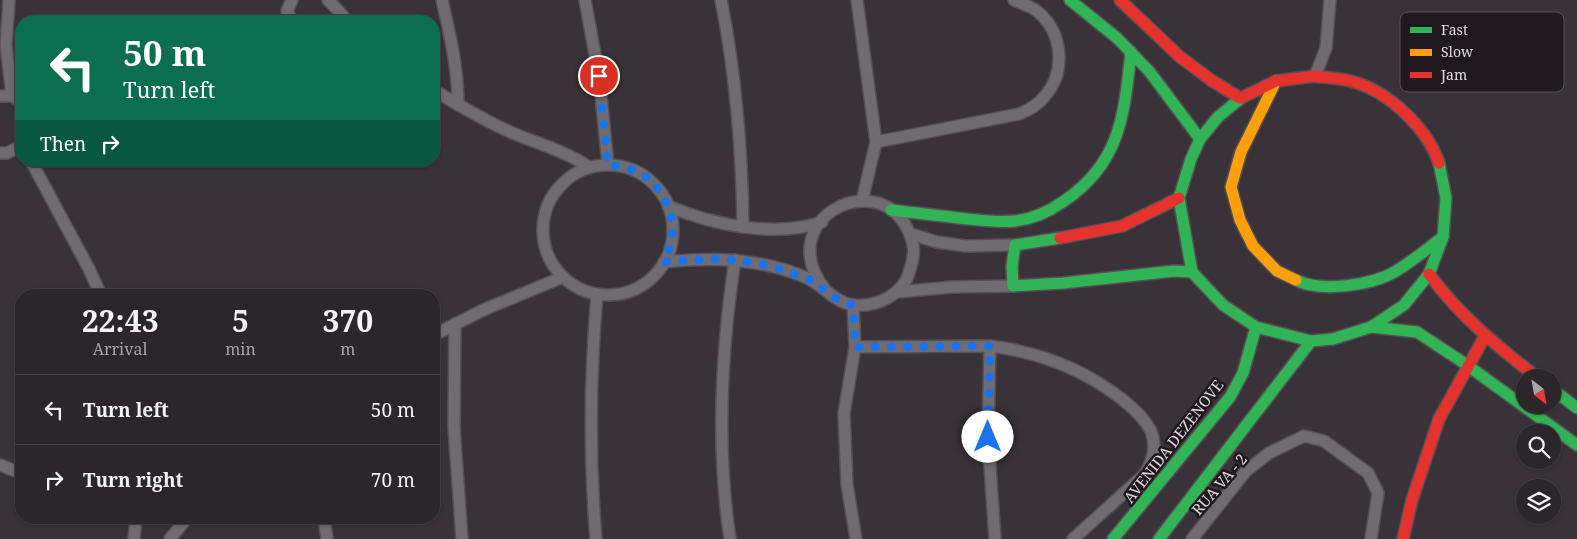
<!DOCTYPE html>
<style>
body{margin:0;font-family:"Noto Serif",serif;background:#373236;color:#f1f3f6;height:100vh;display:flex;flex-direction:column;font-size:19px;white-space:nowrap}
*{box-sizing:border-box;margin:0}
p{font-size:16px;color:#a6a5a8}
.icon{flex:none;width:28px;height:28px;fill:none;stroke:currentColor;stroke-width:2;stroke-linecap:round;stroke-linejoin:round}
.map{position:relative;flex:1;overflow:hidden}
.details{position:absolute;left:15px;top:289px;width:425px;height:235px;display:flex;flex-direction:column;background:#2b262a;border-radius:20px;box-shadow:0 1px 4px #0004,0 0 0 1px #474347}
.details>*{flex:none}
.guide{position:absolute;left:15px;top:15px;width:425px;height:152px;border-radius:20px;box-shadow:0 1px 4px #0004,0 0 0 1px #474347;background:#0b6e4f;color:#fff;overflow:hidden}
.needle{width:32px;rotate:149deg}
.controls{position:absolute;left:1516px;top:369px;display:grid;gap:10px}
.controls a{display:grid;place-items:center;width:45px;height:45px;border-radius:50%;background:#2b262a;box-shadow:0 1px 4px #0004,0 0 0 1px #474347;font-size:25px}
.pin{position:absolute;display:grid;place-items:center;width:42px;height:42px;color:#fff;margin:-21px;border:2px solid #fff;border-radius:50%;box-shadow:0 1px 5px #0007}
.me{position:absolute;width:55px;margin:-28px;rotate:0deg;stroke-linejoin:round;filter:drop-shadow(0 0 4px #0008)}
.turn{display:flex;align-items:center;gap:18px;height:105px;padding:0 25px;font-size:22px}
.turn .icon{width:65px;height:65px;stroke-width:2.5}
.turn b{display:block;font-size:35px;line-height:42px}
.then{display:flex;align-items:center;height:48px;padding:0 25px;background:#0003;gap:10px;font-size:19px}
.eta{display:flex;justify-content:space-evenly;align-items:center;height:85px;text-align:center}
.eta b{font-size:30px;font-weight:700;line-height:35px}
ul{padding:0;list-style:none}
li{display:flex;align-items:center;gap:15px;height:70px;padding:0 25px;border-top:1px solid #474347}
li div{flex:1}
li b{display:block;font-size:19px}
li em{font-style:normal}
.map>svg:first-child{display:block}
.lines{fill:none;stroke-linecap:round;stroke-linejoin:round}
.street-casing{stroke:#565055;stroke-width:14}
.fast-casing{stroke:#565055;stroke-width:14}
.slow-casing{stroke:#565055;stroke-width:14}
.jam-casing{stroke:#565055;stroke-width:14}
.street{stroke:#706b70;stroke-width:11}
.fast{stroke:#30b455;stroke-width:11}
.slow{stroke:#ff9f0a;stroke-width:11}
.jam{stroke:#e5322d;stroke-width:11}
.route{stroke:#1a73e8;stroke-width:9;stroke-dasharray:0 16.2}
.labels{text-anchor:middle;dominant-baseline:central;stroke-width:5;stroke-linejoin:round;paint-order:stroke}
.street-label{font-size:15px;fill:#e0d8df;stroke:#1f191e}
.key{fill:#1f191e;stroke:#595258;stroke-width:1}
.key-label{font-size:14px;fill:#e0d8df}
</style>
<div class="map">
<svg width="1577" height="539" viewBox="0 0 1577 539">
<rect width="100%" height="100%" fill="#393238"/>
<g class="lines">
<g class="street-casing">
<g id="street">
<polyline points="9,0 6,45 12,96"/>
<polyline points="328,0 348,21"/>
<path d="M 442,0 C 450,35 458,68 458,105"/>
<polyline points="585,0 599,76 608,165"/>
<path d="M 721,0 C 736,75 742,151 743,227"/>
<polyline points="857,0 876,142 862,201"/>
<polyline points="292,21 287,11 292,0"/>
<polyline points="1315,76 1326,48 1330,0"/>
<path d="M 434,90 C 458,105 482,119 508,131 C 535,143 564,150 589,167"/>
<polyline points="0,96 12,96 21,102"/>
<path d="M 876,142 L 1019,114 C 1029,110 1038,105 1045,96 C 1066,72 1063,33 1038,12 C 1031,6 1023,4 1014,0"/>
<polyline points="0,153 7,153 21,146"/>
<polyline points="31,161 89,269 101,295"/>
<circle cx="608" cy="230" r="65"/>
<path d="M 668,206 C 713,225 775,238 822,222"/>
<polyline points="911,234 937,242 966,246 1015,245"/>
<path d="M 664,262 C 713,257 763,258 809,279 C 825,287 835,303 854,305 C 877,307 902,295 909,273 C 915,254 916,245 906,226 C 872,167 771,222 826,291"/>
<polyline points="897,292 952,287 1013,286"/>
<polyline points="853,305 855,347 844,413 847,485 856,539"/>
<polyline points="455,324 454,427 462,539"/>
<polyline points="434,335 483,310 563,277"/>
<polyline points="990,346 988,437 995,539"/>
<path d="M 855,347 L 990,346 C 1039,352 1084,369 1123,400 C 1149,421 1165,440 1145,474 L 1073,539"/>
<polyline points="0,465 21,473"/>
<polyline points="324,518 327,539"/>
<polyline points="134,539 136,518"/>
<polyline points="170,539 187,518"/>
<path d="M 596,539 C 589,457 590,376 597,294"/>
<path d="M 730,539 C 716,446 721,352 735,260"/>
<polyline points="1192,539 1246,471 1269,453 1304,436 1324,441 1368,473 1378,493 1371,539"/>
</g>
</g>
<g class="fast-casing">
<g id="fast">
<polyline points="1070,0 1117,38 1149,71 1200,139"/>
<polyline points="1241,98 1218,117 1200,139 1191,159 1179,198 1192,272 1223,305 1256,327 1311,341 1333,339 1371,327 1404,305 1429,274 1443,237 1446,198 1439,163"/>
<path d="M 891,210 C 914,213 936,215 959,218 C 978,220 996,223 1015,221 C 1033,219 1050,211 1064,201 C 1121,163 1124,114 1131,52"/>
<polyline points="1060,238 1015,245 1012,266 1013,286 1063,283 1174,271 1192,272"/>
<path d="M 1296,280 C 1321,293 1373,285 1396,271 C 1413,261 1428,248 1443,237"/>
<polyline points="1371,327 1417,332 1467,365 1577,445"/>
<polyline points="1552,389 1577,408"/>
<polyline points="1113,539 1230,397 1243,373 1256,327"/>
<polyline points="1159,539 1311,341"/>
</g>
</g>
<g class="slow-casing">
<polyline id="slow" points="1276,81 1241,152 1231,187 1240,220 1253,246 1277,271 1296,280"/>
</g>
<g class="jam-casing">
<g id="jam">
<polyline points="1120,0 1179,56 1211,80 1240,98"/>
<path d="M 1315,76 C 1327,78 1342,78 1354,82 C 1389,92 1427,128 1439,163"/>
<polyline points="1241,98 1276,81 1315,76"/>
<polyline points="1060,238 1122,226 1179,198"/>
<path d="M 1429,274 C 1459,315 1498,347 1538,378"/>
<polyline points="1403,539 1412,500 1439,419 1485,336"/>
</g>
</g>
<use href="#street" class="street"/>
<use href="#fast" class="fast"/>
<use href="#slow" class="slow"/>
<use href="#jam" class="jam"/>
</g>
<g class="lines">
<path class="route" d="M 599,76 L 608,165 C 614,166 621,166 627,168 C 659,177 678,212 671,244 C 669,250 666,256 664,262 L 711,259 L 735,260 L 757,263 L 777,268 L 811,280 L 838,300 L 853,305 L 855,347 L 990,346 L 988,437"/>
</g>
<g class="labels">
<g class="street-label">
<text transform="translate(1173 441) rotate(-52)">AVENIDA DEZENOVE</text>
<text transform="translate(1219 484) rotate(-49)">RUA VA - 2</text>
</g>
</g>
<rect x="1400" y="12" width="164" height="80" rx="8" class="key"/>
<rect x="1410" y="27" width="22" height="6" fill="#30b455"/>
<rect x="1410" y="49" width="22" height="7" fill="#ff9f0a"/>
<rect x="1410" y="72" width="22" height="6" fill="#e5322d"/>
<g class="key-label">
<text x="1441" y="35">Fast</text>
<text x="1441" y="57">Slow</text>
<text x="1441" y="80">Jam</text>
</g>
</svg>
<div class="controls">
<a><svg class="needle" viewBox="-14 -14 28 28"><path d="M0-13l5 13h-10z" fill="#e53935"/><path d="M0 13l5-13h-10z" fill="#a6a5a8"/></svg></a>
<a><svg class="icon" aria-label="search" viewBox="0 0 24 24"><circle cx="10" cy="10" r="6"/><path d="M15 15l6 6"/></svg></a>
<a><svg class="icon" aria-label="layers" viewBox="0 0 24 24"><path d="M12 4l9 5-9 5-9-5zM3 14l9 5 9-5"/></svg></a>
</div>
<div class="pin" style="left:599px;top:76px;background:#d93025"><svg class="icon" aria-label="arrive" viewBox="0 0 24 24"><path d="M6 21V4h12l-3 4 3 4H6"/></svg></div>
<svg class="me" style="left:988px;top:437px" viewBox="-20 -20 40 40"><circle r="19" fill="#fff"/><path d="M0-13L10 11 0 6-10 11z" fill="#1a73e8"/></svg>
<div class="guide">
<div class="turn"><svg class="icon" aria-label="left" viewBox="0 0 24 24"><path d="M17 20v-9H6M10 6l-5 5 5 5"/></svg><div><b>50 m</b>Turn left</div></div>
<div class="then">Then<svg class="icon" aria-label="right" viewBox="0 0 24 24"><path d="M7 20v-9h11M14 6l5 5-5 5"/></svg></div>
</div>
<section class="details">
<div class="eta">
<div><b>22:43</b><p>Arrival</p></div>
<div><b>5</b><p>min</p></div>
<div><b>370</b><p>m</p></div>
</div>
<ul>
<li><svg class="icon" aria-label="left" viewBox="0 0 24 24"><path d="M17 20v-9H6M10 6l-5 5 5 5"/></svg><div><b>Turn left</b></div><em>50 m</em></li>
<li><svg class="icon" aria-label="right" viewBox="0 0 24 24"><path d="M7 20v-9h11M14 6l5 5-5 5"/></svg><div><b>Turn right</b></div><em>70 m</em></li>
</ul>
</section>
</div>
